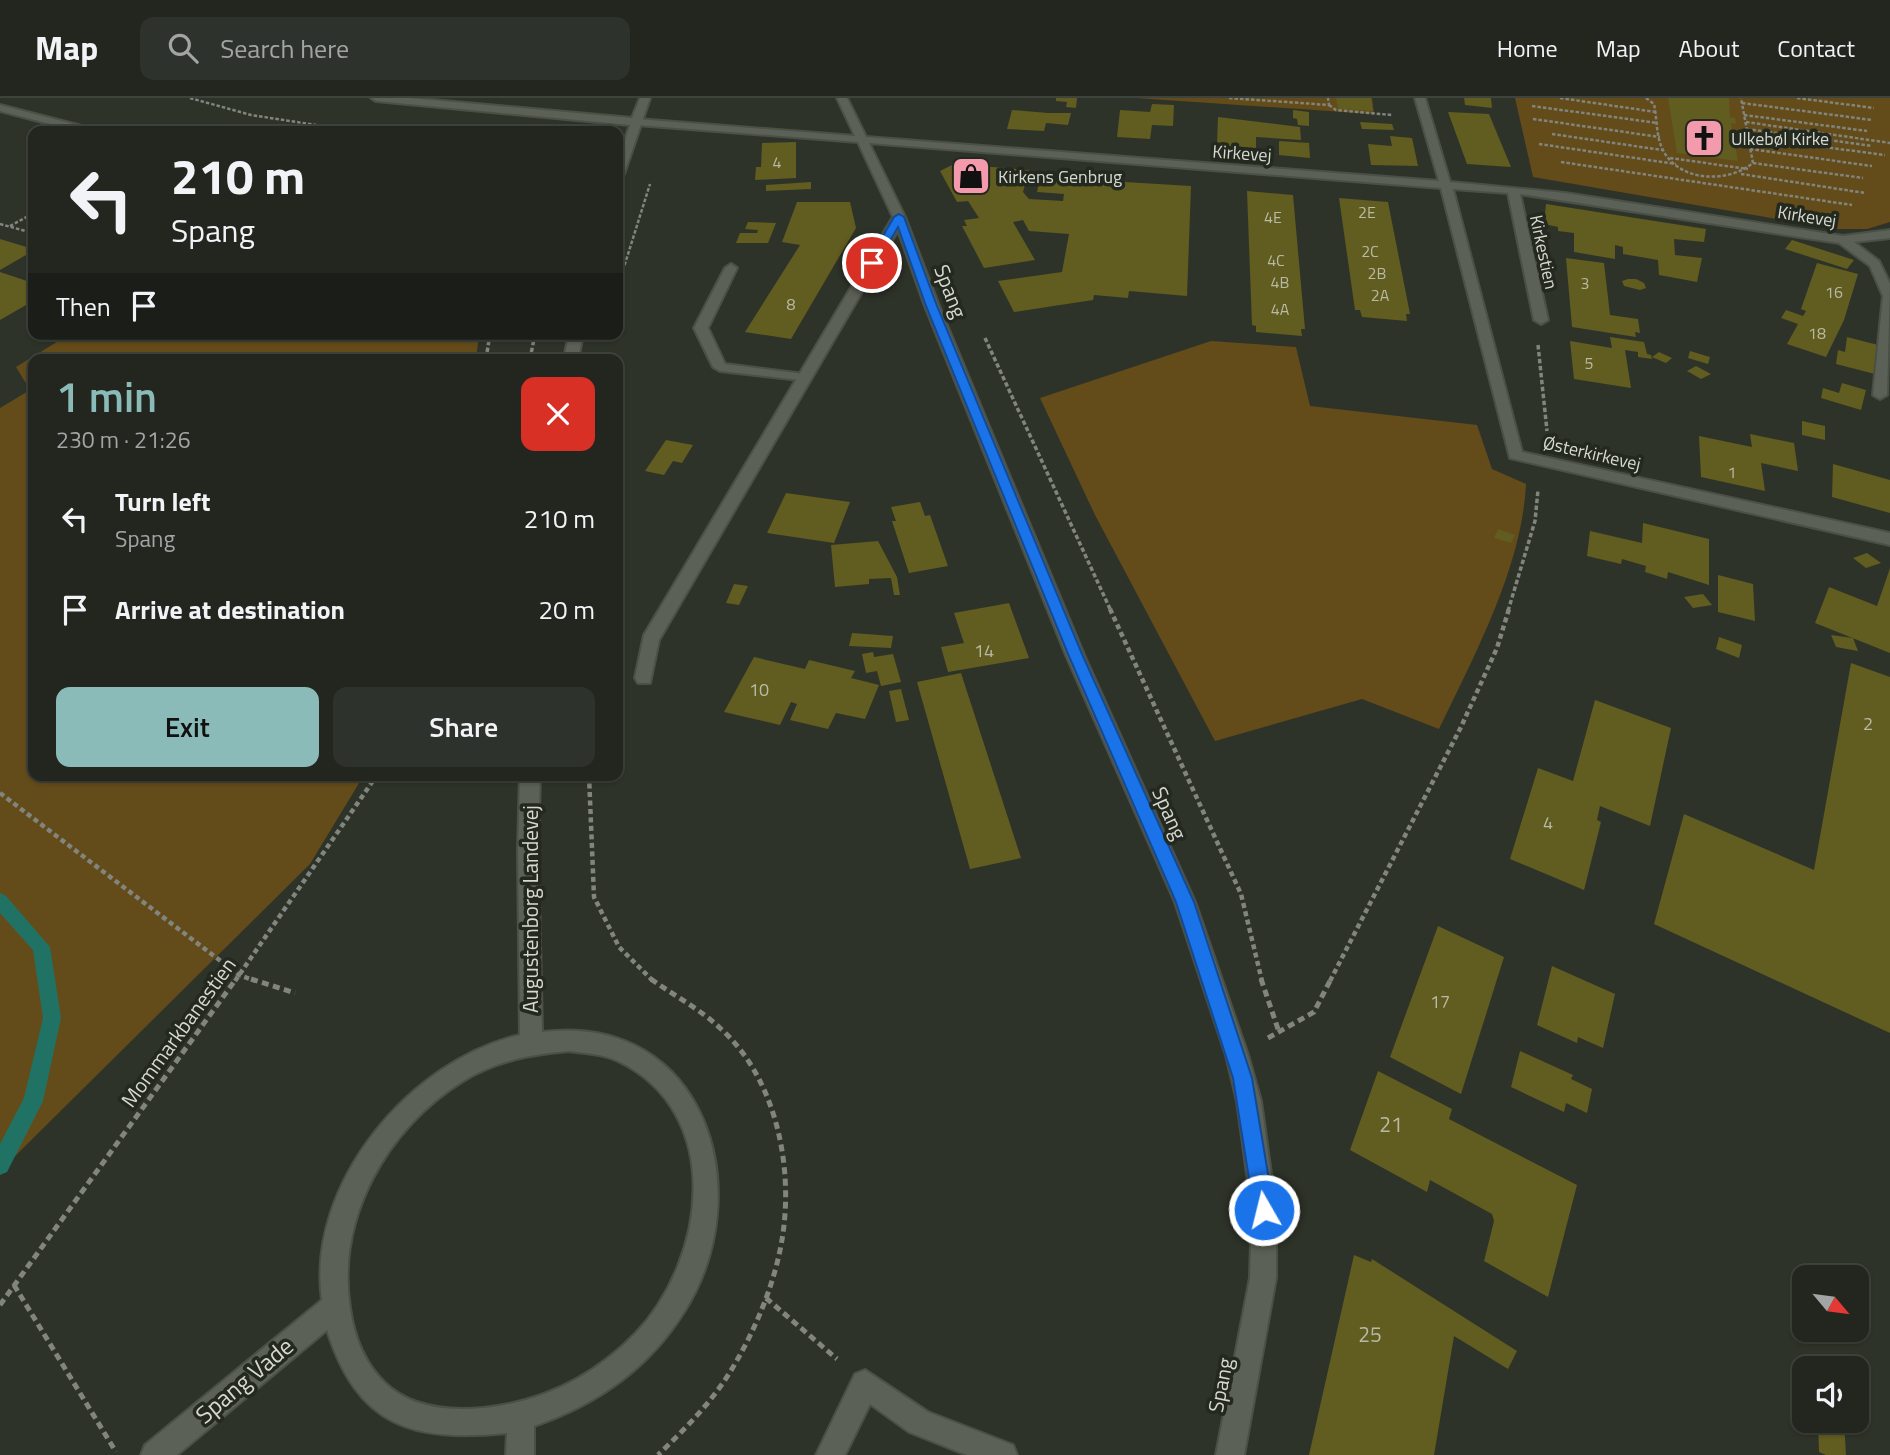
<!DOCTYPE html>
<meta charset="utf-8">
<style>
body{margin:0;font-family:"Titillium Web",sans-serif;background:#2e322c;color:#f1f3f6;height:100vh;display:flex;flex-direction:column;font-size:26px;white-space:nowrap}
*{box-sizing:border-box;margin:0}
p{font-size:23px;color:#a2a5a4}
.icon{flex:none;width:38px;height:38px;fill:none;stroke:currentColor;stroke-width:2;stroke-linecap:round;stroke-linejoin:round}
.map{position:relative;flex:1;overflow:hidden}
.sheet{position:absolute;left:28px;top:256px;width:595px;height:427px;display:flex;flex-direction:column;background:#22261f;border-radius:14px;box-shadow:0 2px 5px #0004,0 0 0 2px #3f433d}
.sheet>*{flex:none}
.guide{position:absolute;left:28px;top:28px;width:595px;height:214px;border-radius:14px;box-shadow:0 2px 5px #0004,0 0 0 2px #3f433d;background:#22261f;color:#f1f3f6;overflow:hidden}
.needle{width:46px;rotate:119deg}
.buttons{position:absolute;left:1792px;top:1167px;display:grid;gap:14px}
.buttons a{display:grid;place-items:center;width:77px;height:77px;border-radius:14px;background:#22261f;box-shadow:0 2px 5px #0004,0 0 0 2px #3f433d;font-size:35px}
.pin{position:absolute;display:grid;place-items:center;width:60px;height:60px;color:#fff;margin:-30px;border:4px solid #fff;border-radius:50%;box-shadow:0 2px 7px #0007}
.me{position:absolute;width:77px;margin:-38px;rotate:352deg;stroke-linejoin:round;filter:drop-shadow(0 0 5px #0008)}
.turn{display:flex;align-items:center;gap:24px;height:147px;padding:0 28px;font-size:32px}
.turn .icon{width:91px;height:91px;stroke-width:2.5}
.turn b{display:block;font-size:49px;line-height:60px}
.then{display:flex;align-items:center;height:66px;padding:0 28px;background:#0003;gap:14px;font-size:26px}
.round{display:grid;place-items:center;flex:none;width:74px;height:74px;border-radius:14px;background:#2e322c}
.head{display:flex;align-items:center;justify-content:space-between;height:119px;padding:0 28px}
h1{font-size:42px;font-weight:600;line-height:52px;color:#8bbbb9}
.action{display:flex;gap:14px;margin-top:auto;padding:14px 28px}
.action a{flex:1;height:80px;border-radius:14px;background:#8bbbb9;color:#111;font-size:28px;font-weight:600;line-height:80px;text-align:center}
.action a+a{background:#2e322c;color:#f1f3f6}
ul{padding:0;list-style:none}
li{display:flex;align-items:center;gap:21px;height:91px;padding:0 28px}
li div{flex:1}
li b{display:block;font-size:26px}
li em{font-style:normal}
header{display:flex;align-items:center;gap:42px;box-sizing:border-box;height:98px;padding:0 35px;background:#22261f;border-bottom:2px solid #3f433d}
header strong{font-size:33px}
nav{display:flex;gap:38px;margin-inline-start:auto;font-size:24px}
.search{width:490px;height:63px;background:#2e322c;display:flex;align-items:center;gap:18px;box-sizing:border-box;padding:0 24px;border-radius:14px;color:#a2a5a4;font-size:26px}
.map>svg:first-child{display:block}
.green{fill:#644b1a}
.lines{fill:none;stroke-linecap:round;stroke-linejoin:round}
.stream{fill:#207364;fill-rule:evenodd}
.building{fill:#615c1f}
.service-casing{stroke:#4b5047;stroke-width:4}
.minor-casing{stroke:#4b5047;stroke-width:4}
.tertiary-casing{stroke:#4b5047;stroke-width:4}
.path-far3{stroke:#81857d;stroke-width:2.5;stroke-dasharray:3.5 2;stroke-linecap:butt}
.path-far2{stroke:#81857d;stroke-width:3.5;stroke-dasharray:4.5 2.5;stroke-linecap:butt}
.path-far1{stroke:#81857d;stroke-width:4.5;stroke-dasharray:5 3.5;stroke-linecap:butt}
.path{stroke:#81857d;stroke-width:5;stroke-dasharray:7 4.5;stroke-linecap:butt}
.service{fill:#5b6156;fill-rule:evenodd}
.minor{fill:#5b6156;fill-rule:evenodd}
.tertiary{fill:#5b6156;fill-rule:evenodd}
.route{fill:#1a73e8;stroke:#114b97;stroke-width:2}
.labels{text-anchor:middle;dominant-baseline:central;stroke-width:7;stroke-linejoin:round;paint-order:stroke}
.far-number-label{font-size:16px;fill:#b8baa5}
.far-poi-label{font-size:18px;fill:#d5d9d2;stroke:#24291f;text-anchor:start}
.far-street-label{font-size:18px;fill:#d5d9d2;stroke:#24291f}
.number-label{font-size:18px;fill:#b8baa5}
.street-label{font-size:21px;fill:#d5d9d2;stroke:#24291f}
.near-number-label{font-size:21px;fill:#b8baa5}
.near-street-label{font-size:24px;fill:#d5d9d2;stroke:#24291f}
</style>
<header>
<strong>Map</strong>
<div class="search"><svg class="icon" aria-label="search" viewBox="0 0 24 24"><circle cx="10" cy="10" r="6"/><path d="M15 15l6 6"/></svg>Search here</div>
<nav><a>Home</a><a>Map</a><a>About</a><a>Contact</a></nav>
</header>
<div class="map">
<svg width="1890" height="1357" viewBox="0 0 1890 1357">
<rect width="100%" height="100%" fill="#2e3329"/>
<g class="green">
<polygon points="1136,0 1372,0 1374,16"/>
<polygon points="1515,0 1890,0 1890,124 1867,131 1835,131 1533,79"/>
<polygon points="70,236 479,236 476,261 33,261 33,677 364,677 310,766 0,1073 0,310 30,292 16,269"/>
<path d="M 1211,243 L 1296,249 L 1310,308 L 1477,327 L 1492,371 L 1526,386 C 1522,469 1475,556 1439,631 L 1362,601 L 1215,643 L 1095,417 L 1040,300 Z"/>
</g>
<g class="lines">
<polygon class="stream" points="0,795 6,798 50,849 61,920 43,1003 7,1074 0,1077 0,1046 24,1000 43,920 33,852 0,815"/>
</g>
<g class="building">
<polygon points="1056,0 1077,0 1076,10 1066,9 1067,4 1056,3"/>
<polygon points="1336,0 1371,0 1373,13 1338,11"/>
<polygon points="1464,0 1491,0 1492,10 1465,7"/>
<polygon points="1668,0 1729,0 1730,19 1735,20 1736,26 1731,25 1738,63 1677,55"/>
<polygon points="1152,6 1174,7 1173,28 1152,27 1150,41 1117,39 1120,12 1150,14"/>
<polygon points="1012,12 1048,15 1071,15 1068,27 1046,25 1044,33 1007,31"/>
<polygon points="1293,12 1309,14 1309,28 1298,27 1297,21 1293,20"/>
<polygon points="1448,14 1489,16 1511,69 1467,66"/>
<polygon points="1218,19 1300,29 1301,42 1256,39 1256,50 1217,47"/>
<polygon points="1360,24 1392,26 1394,32 1362,31"/>
<polygon points="1390,38 1412,40 1418,68 1371,67 1368,46 1392,48"/>
<polygon points="1279,43 1309,45 1310,60 1279,57"/>
<polygon points="796,44 796,80 755,82 756,69 761,69 762,45"/>
<polygon points="954,66 1029,72 1023,94 1029,101 1063,103 1064,96 1037,94 1041,74 1093,78 1092,82 1191,88 1187,198 1129,193 1128,200 1094,197 1093,202 1014,214 998,183 1062,174 1069,136 1029,133 1023,122 1013,124 1035,162 984,170 962,128 967,128 964,122 979,120 968,103 957,104 940,73"/>
<polygon points="811,84 811,91 766,93 766,87"/>
<polygon points="1247,93 1293,97 1305,231 1301,231 1302,238 1256,234 1256,228 1252,227"/>
<polygon points="1339,100 1388,104 1410,216 1406,216 1407,223 1362,219 1360,212 1355,212"/>
<polygon points="797,104 850,104 856,130 791,241 745,234 800,147 782,144"/>
<polygon points="1546,106 1706,131 1704,144 1674,141 1675,157 1702,160 1697,184 1659,177 1658,162 1623,156 1623,149 1615,147 1615,161 1574,154 1574,135 1558,133 1558,129 1544,126"/>
<polygon points="748,124 776,125 768,145 736,145 740,135 757,135 758,132 745,131"/>
<polygon points="0,141 33,151 33,153 0,172"/>
<polygon points="1792,142 1854,162 1847,171 1785,151"/>
<polygon points="1566,160 1604,165 1610,217 1638,221 1640,235 1635,234 1636,239 1572,229"/>
<polygon points="1817,165 1858,176 1844,222 1826,259 1787,246 1798,226 1781,220 1786,212 1803,218 1806,213 1801,211"/>
<polygon points="0,174 33,185 33,203 0,222"/>
<polygon points="1628,181 1636,181 1644,185 1646,190 1640,192 1624,188 1622,183"/>
<polygon points="1610,239 1644,244 1647,256 1651,257 1652,261 1638,259 1638,254 1625,252 1631,290 1574,281 1570,243 1612,250"/>
<polygon points="1847,239 1878,247 1875,276 1836,266 1838,252 1845,254"/>
<polygon points="1690,253 1710,259 1708,266 1688,260"/>
<polygon points="1659,254 1672,260 1666,265 1652,259"/>
<polygon points="1696,268 1711,276 1701,281 1687,273"/>
<polygon points="1842,285 1866,292 1861,312 1821,300 1823,290 1839,295"/>
<polygon points="1802,323 1825,328 1825,342 1802,337"/>
<polygon points="1750,336 1794,345 1798,373 1761,365 1765,393 1701,379 1699,338 1752,349"/>
<polygon points="666,342 693,347 682,365 673,363 664,377 645,373"/>
<polygon points="1833,366 1890,382 1890,415 1832,399"/>
<polygon points="786,395 850,404 834,445 767,435"/>
<polygon points="920,404 925,418 930,417 948,468 909,475 892,423 896,423 891,409"/>
<polygon points="1643,425 1709,441 1709,487 1668,474 1667,481 1645,474 1646,468 1622,461 1621,466 1587,458 1590,433 1642,445"/>
<polygon points="1498,431 1515,437 1511,445 1494,440"/>
<polygon points="878,443 897,479 900,497 894,497 891,480 869,481 869,486 835,489 831,447"/>
<polygon points="1867,455 1881,465 1866,470 1853,460"/>
<polygon points="1890,470 1890,555 1815,525 1829,489 1877,508"/>
<polygon points="1718,477 1753,486 1755,523 1718,514"/>
<polygon points="734,486 748,488 739,507 726,505"/>
<polygon points="1703,496 1712,507 1693,510 1684,499"/>
<polygon points="1009,505 1029,560 948,574 941,549 964,545 954,515"/>
<polygon points="852,535 893,538 891,550 849,548"/>
<polygon points="1831,537 1853,540 1858,553 1836,549"/>
<polygon points="1719,539 1742,547 1739,560 1716,551"/>
<polygon points="873,554 874,559 893,556 901,584 881,588 877,573 866,575 862,556"/>
<polygon points="754,559 805,571 809,562 855,573 851,580 879,587 865,621 836,615 828,631 790,622 797,606 791,604 780,627 724,614"/>
<polygon points="1851,565 1890,579 1890,935 1654,826 1684,716 1814,772"/>
<polygon points="961,575 1021,760 970,771 917,584"/>
<polygon points="901,591 909,622 896,624 889,593"/>
<polygon points="1595,602 1671,630 1650,728 1600,708 1597,722 1601,724 1584,792 1510,761 1538,670 1573,683"/>
<polygon points="1438,828 1504,859 1461,996 1390,959"/>
<polygon points="1552,868 1615,896 1603,950 1578,939 1577,945 1537,927"/>
<polygon points="1520,953 1573,977 1571,981 1592,991 1587,1015 1566,1005 1564,1014 1511,989"/>
<polygon points="1378,973 1452,1011 1449,1021 1577,1087 1548,1199 1484,1163 1494,1123 1492,1116 1430,1082 1427,1094 1350,1052"/>
<polygon points="1354,1157 1371,1164 1372,1161 1517,1253 1508,1271 1454,1238 1434,1357 1309,1357"/>
<polygon points="1818,1323 1844,1323 1846,1357 1826,1357 1819,1354"/>
</g>
<g class="lines">
<g class="service-casing">
<g id="service">
<polygon points="0,7 93,31 94,33 77,33 0,13"/>
<polygon points="731,166 737,170 708,230 725,266 804,276 811,280 809,283 720,273 713,269 694,230 725,170"/>
<polygon points="865,1272 928,1314 1013,1347 1017,1357 967,1357 909,1334 870,1306 845,1357 816,1357 855,1276"/>
</g>
</g>
<g class="minor-casing">
<polygon id="minor" points="837,0 847,0 866,39 1439,83 1415,0 1425,0 1450,84 1565,95 1843,138 1890,132 1890,140 1854,144 1879,163 1890,186 1887,297 1880,301 1873,297 1883,198 1870,168 1839,145 1520,96 1548,222 1541,226 1534,222 1508,95 1453,91 1522,354 1890,435 1890,447 1510,360 1441,90 869,45 905,119 939,208 1084,557 1195,804 1248,957 1261,1003 1276,1112 1276,1180 1244,1357 1216,1357 1250,1180 1252,1112 1237,1003 1226,957 1175,804 1066,557 925,208 898,132 659,542 650,585 638,585 635,580 644,537 893,119 858,44 637,27 632,24 637,21 855,38"/>
</g>
<g class="tertiary-casing">
<g id="tertiary">
<polygon points="371,0 410,0 632,20 640,0 650,0 624,76 618,79 618,61 630,27 376,3"/>
<polygon points="569,236 583,236 578,261 564,261"/>
<path d="M 520,677 L 540,677 L 538,752 L 542,934 C 706,914 760,1094 684,1214 C 649,1270 596,1307 534,1328 L 534,1357 L 506,1357 L 507,1335 C 412,1344 358,1329 327,1232 L 177,1357 L 141,1357 L 145,1347 L 322,1202 C 306,1086 410,962 520,937 L 518,752 ZM 569,953 C 585,955 603,956 618,963 C 726,1015 706,1162 635,1236 C 593,1279 542,1304 483,1310 C 448,1313 410,1310 384,1284 C 363,1263 354,1238 350,1210 C 336,1120 387,1030 463,983 C 496,963 531,956 569,953 Z"/>
</g>
</g>
<g class="path-far3">
<polyline points="190,0 251,17 355,33"/>
<polyline points="1229,0 1329,7 1328,0"/>
<polyline points="1560,0 1656,14"/>
<path d="M 1646,0 L 1654,6 C 1657,20 1656,37 1662,50 C 1677,84 1727,86 1753,65 L 1741,0"/>
<polyline points="1797,0 1874,10"/>
<polyline points="1742,5 1872,22"/>
<polyline points="1329,7 1336,12 1392,17"/>
<polyline points="1532,8 1658,25"/>
<polyline points="1744,17 1867,33"/>
<polyline points="1533,21 1660,39"/>
<polyline points="1746,24 1890,45"/>
<polyline points="1747,31 1872,48"/>
<polyline points="1552,36 1662,52"/>
<polyline points="1748,39 1885,57"/>
<polyline points="1539,46 1676,66"/>
<polyline points="1750,51 1872,68"/>
<polyline points="1670,60 1748,71"/>
<polyline points="1561,64 1852,107"/>
<polyline points="1753,65 1863,80"/>
<polyline points="1741,76 1865,95"/>
<polyline points="0,126 33,135"/>
<polyline points="10,128 32,116"/>
<polyline points="618,188 650,86"/>
</g>
<g class="path-far2">
<polyline points="985,240 1111,513"/>
<polyline points="1538,247 1547,333"/>
<polyline points="486,261 490,236"/>
<polyline points="530,261 535,236"/>
<polyline points="1508,513 1535,423 1538,392"/>
</g>
<g class="path-far1">
<polyline points="1110,511 1241,796 1262,883"/>
<polyline points="589,677 594,799 619,849 653,883"/>
<polyline points="0,695 239,877 256,883"/>
<polyline points="235,883 377,677"/>
<polyline points="1330,883 1461,629 1497,550 1509,511"/>
</g>
<g class="path">
<polyline points="251,881 295,895"/>
<path d="M 651,881 C 673,897 700,911 720,930 C 775,979 793,1065 783,1135 C 777,1179 758,1226 736,1264 C 716,1300 687,1329 658,1357"/>
<polyline points="1261,881 1279,934"/>
<polyline points="1268,940 1314,914 1331,881"/>
<polyline points="14,1187 116,1354"/>
<polyline points="766,1200 837,1261"/>
<polyline points="0,1207 236,881"/>
</g>
<use href="#service" class="service"/>
<use href="#minor" class="minor"/>
<use href="#tertiary" class="tertiary"/>
</g>
<polygon class="route" points="899,116 904,119 937,208 1082,556 1194,804 1252,980 1274,1112 1271,1119 1264,1122 1257,1119 1254,1112 1233,980 1176,804 1068,556 926,208 898,129 876,167 867,165 894,119"/>
<defs>
<g id="church-square" transform="scale(2.0125)"><rect x="-9" y="-9" width="18" height="18" rx="4" fill="#f39aac" stroke="#24291f"/><path d="M-1.2-6h2.4v3.5h3.3v2.4h-3.3V6h-2.4V-.1h-3.3v-2.4h3.3Z" fill="#111"/></g>
<g id="shop-square" transform="scale(2.0125)"><rect x="-9" y="-9" width="18" height="18" rx="4" fill="#f39aac" stroke="#24291f"/><path d="M-5-2.5h2.3a2.7 3.5 0 0 1 5.4 0H5L5.5 6h-11ZM-1.5-2.5h3a1.5 2.3 0 0 0-3 0Z" fill="#111"/></g>
</defs>
<g fill-rule="evenodd">
<use href="#church-square" x="1704" y="40"/>
<use href="#shop-square" x="971" y="78"/>
</g>
<g class="labels">
<g class="far-number-label">
<text x="777" y="64">4</text>
<text x="1367" y="114">2E</text>
<text x="1273" y="119">4E</text>
<text x="1370" y="153">2C</text>
<text x="1276" y="162">4C</text>
<text x="1377" y="175">2B</text>
<text x="1280" y="184">4B</text>
<text x="1585" y="185">3</text>
<text x="1834" y="194">16</text>
<text x="1380" y="197">2A</text>
<text x="791" y="206">8</text>
<text x="1280" y="211">4A</text>
<text x="1817" y="235">18</text>
<text x="1589" y="265">5</text>
<text x="1732" y="374">1</text>
</g>
<g class="far-poi-label">
<text x="1731" y="40">Ulkebøl Kirke</text>
<text x="998" y="78">Kirkens Genbrug</text>
</g>
<g class="far-street-label">
<text transform="translate(1242 55) rotate(4)">Kirkevej</text>
<text transform="translate(1807 118) rotate(9)">Kirkevej</text>
<text transform="translate(1544 154) rotate(78)">Kirkestien</text>
<text transform="translate(1592 355) rotate(13)">Østerkirkevej</text>
</g>
<g class="number-label">
<text x="984" y="552">14</text>
<text x="759" y="591">10</text>
<text x="1868" y="625">2</text>
<text x="1548" y="724">4</text>
<text x="1440" y="903">17</text>
</g>
<g class="street-label">
<text transform="translate(951 193) rotate(69)">Spang</text>
<text transform="translate(1170 715) rotate(66)">Spang</text>
<text transform="translate(530 811) rotate(-90)">Augustenborg Landevej</text>
<text transform="translate(178 934) rotate(-54)">Mommarkbanestien</text>
<text transform="translate(1220 1287) rotate(-79)">Spang</text>
</g>
<g class="near-number-label">
<text x="1391" y="1026">21</text>
<text x="1370" y="1236">25</text>
</g>
<g class="near-street-label">
<text transform="translate(244 1282) rotate(-40)">Spang Vade</text>
</g>
</g>
</svg>
<div class="buttons">
<a><svg class="needle" viewBox="-14 -14 28 28"><path d="M0-13l5 13h-10z" fill="#e53935"/><path d="M0 13l5-13h-10z" fill="#a2a5a4"/></svg></a>
<a><svg class="icon" aria-label="sound" viewBox="0 0 24 24"><path d="M4 9h4l5-4v14l-5-4H4zM17 9q2 3 0 6"/></svg></a>
</div>
<div class="pin" style="left:872px;top:165px;background:#d93025"><svg class="icon" aria-label="arrive" viewBox="0 0 24 24"><path d="M6 21V4h12l-3 4 3 4H6"/></svg></div>
<svg class="me" style="left:1264px;top:1112px" viewBox="-20 -20 40 40"><circle r="17" fill="#1a73e8" stroke="#fff" stroke-width="3"/><path d="M0-11L8 9 0 5-8 9z" fill="#fff"/></svg>
<div class="guide">
<div class="turn"><svg class="icon" aria-label="left" viewBox="0 0 24 24"><path d="M17 20v-9H6M10 6l-5 5 5 5"/></svg><div><b>210 m</b>Spang</div></div>
<div class="then">Then<svg class="icon" aria-label="arrive" viewBox="0 0 24 24"><path d="M6 21V4h12l-3 4 3 4H6"/></svg></div>
</div>
<section class="sheet">
<div class="head"><div><h1>1 min</h1><p>230 m · 21:26</p></div><a class="round" style="background:#d93025;color:#fff"><svg class="icon" aria-label="close" viewBox="0 0 24 24"><path d="M6 6l12 12M18 6L6 18"/></svg></a></div>
<ul>
<li><svg class="icon" aria-label="left" viewBox="0 0 24 24"><path d="M17 20v-9H6M10 6l-5 5 5 5"/></svg><div><b>Turn left</b><p>Spang</p></div><em>210 m</em></li>
<li><svg class="icon" aria-label="arrive" viewBox="0 0 24 24"><path d="M6 21V4h12l-3 4 3 4H6"/></svg><div><b>Arrive at destination</b></div><em>20 m</em></li>
</ul>
<div class="action"><a>Exit</a><a>Share</a></div>
</section>
</div>
